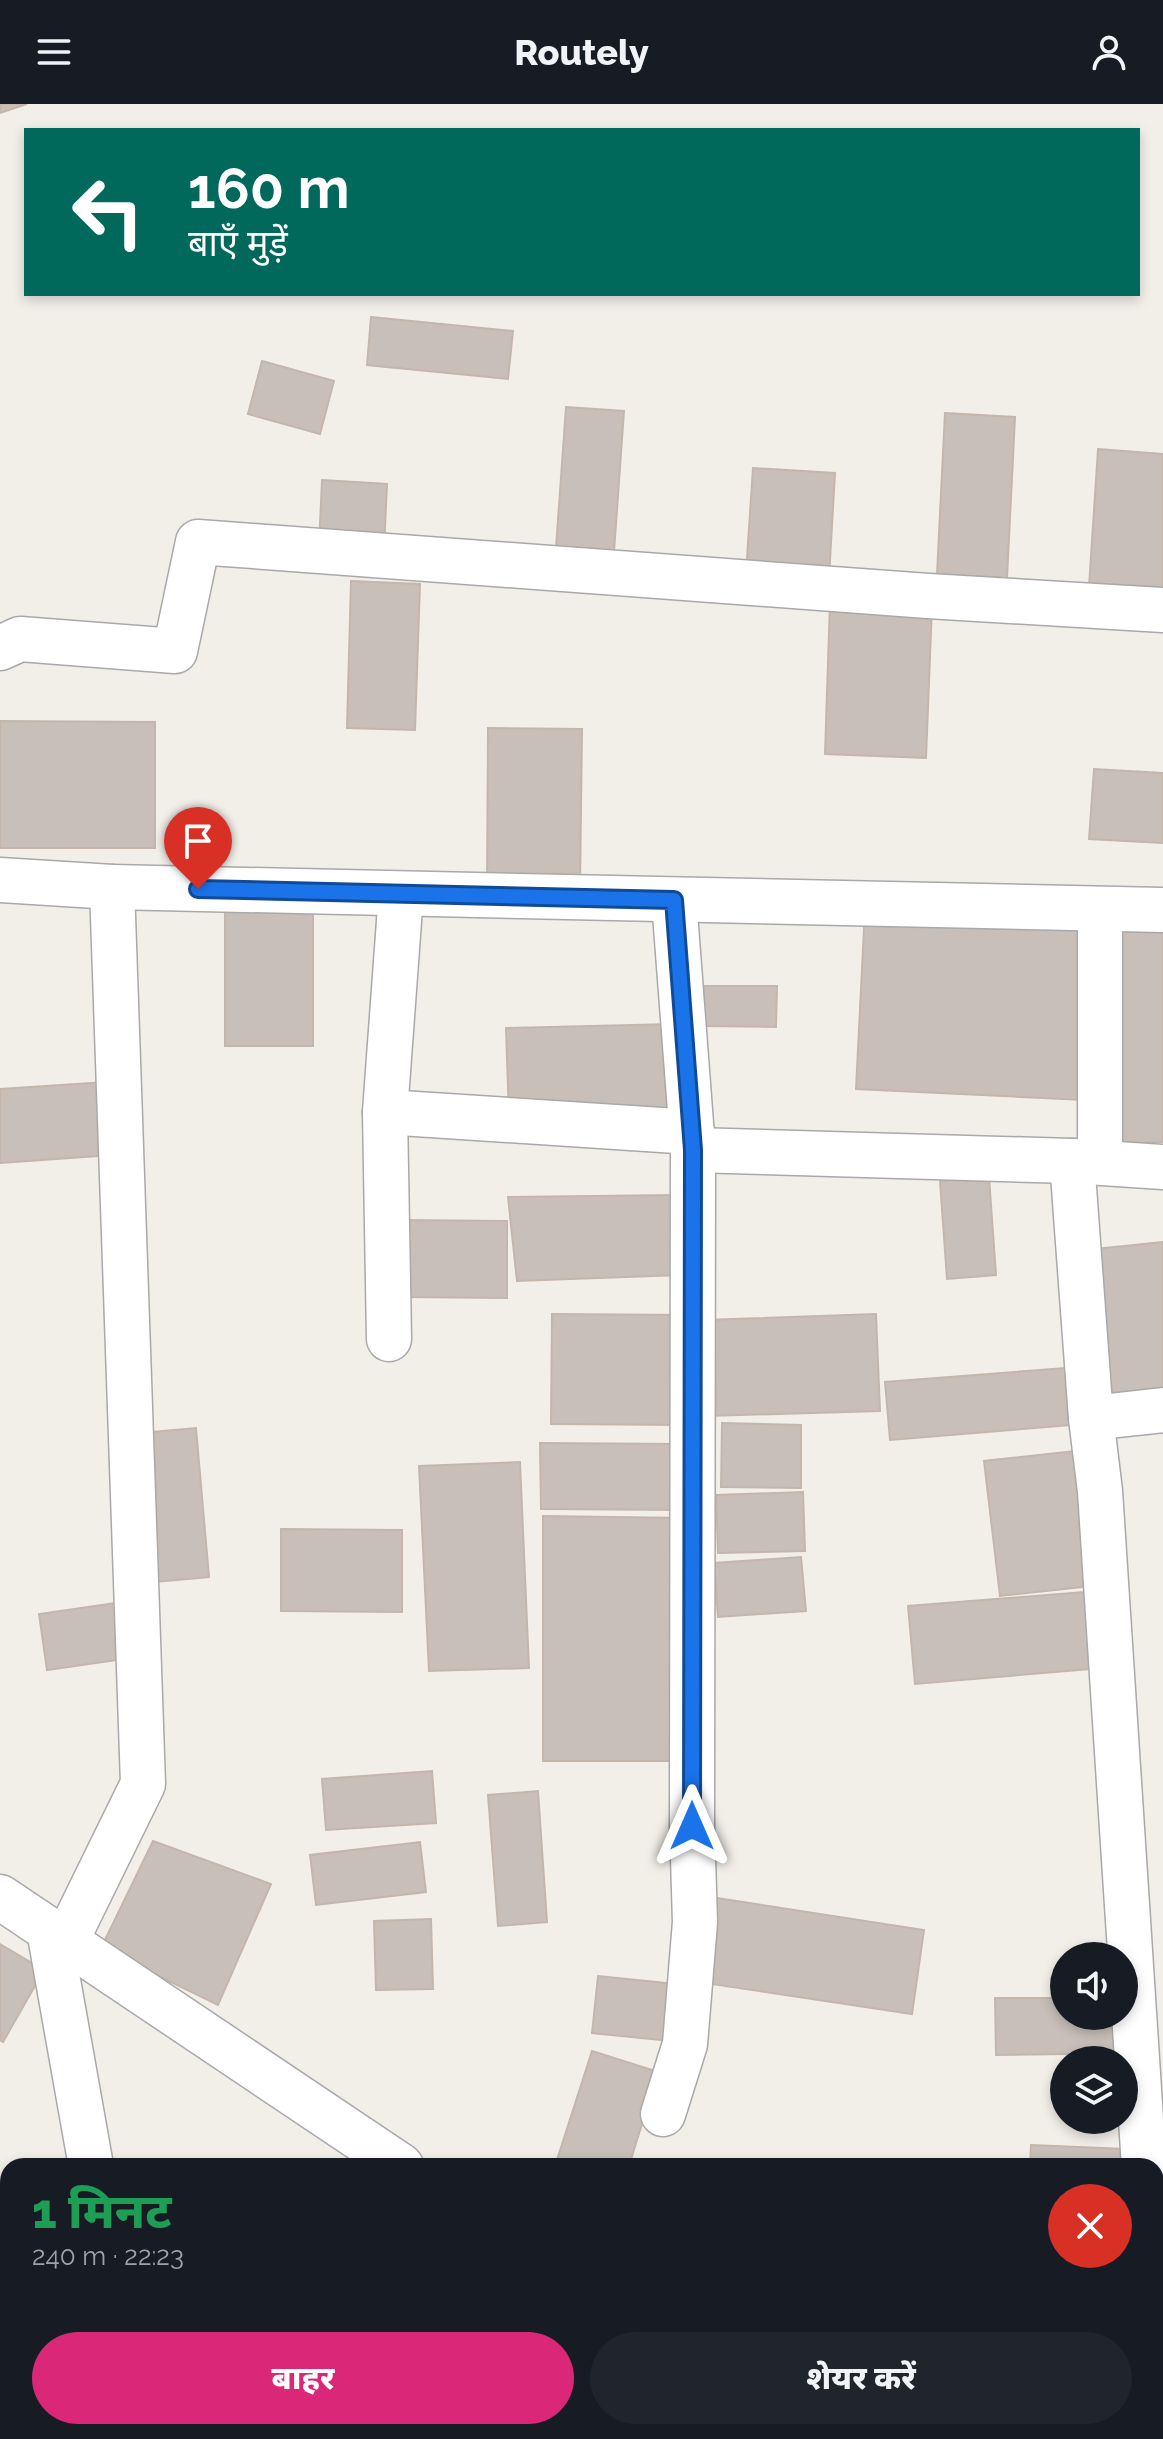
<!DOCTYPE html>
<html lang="hi">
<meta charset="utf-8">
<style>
body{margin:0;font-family:Raleway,"Noto Sans Devanagari",sans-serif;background:#20242c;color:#f1f3f6;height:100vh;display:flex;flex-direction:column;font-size:30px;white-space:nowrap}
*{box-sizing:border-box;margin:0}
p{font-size:26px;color:#9ea1a6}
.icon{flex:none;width:44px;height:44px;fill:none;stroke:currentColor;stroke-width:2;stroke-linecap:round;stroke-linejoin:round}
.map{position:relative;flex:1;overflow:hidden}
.drawer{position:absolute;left:0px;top:2054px;width:1164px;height:282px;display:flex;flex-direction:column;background:#171b24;border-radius:24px 24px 0 0;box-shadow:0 4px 12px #0003}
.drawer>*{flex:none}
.guide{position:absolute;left:24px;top:24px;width:1116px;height:168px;border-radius:0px;box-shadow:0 4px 12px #0003;background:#00695c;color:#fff;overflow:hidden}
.tools{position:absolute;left:1050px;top:1838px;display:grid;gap:16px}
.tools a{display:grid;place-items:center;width:88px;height:88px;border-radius:50%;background:#171b24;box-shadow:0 4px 12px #0003;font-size:40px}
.pin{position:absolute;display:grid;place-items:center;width:68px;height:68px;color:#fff;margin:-82px -34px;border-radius:50% 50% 50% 0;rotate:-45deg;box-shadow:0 0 8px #0007}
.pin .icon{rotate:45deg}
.me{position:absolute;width:88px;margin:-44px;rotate:0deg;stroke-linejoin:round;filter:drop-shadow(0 0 6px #0008)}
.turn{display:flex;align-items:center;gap:28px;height:168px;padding:0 32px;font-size:36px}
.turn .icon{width:104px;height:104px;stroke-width:2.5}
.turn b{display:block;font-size:56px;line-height:68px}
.round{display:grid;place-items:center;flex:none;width:84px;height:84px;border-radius:42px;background:#20242c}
.overview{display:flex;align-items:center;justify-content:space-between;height:136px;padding:0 32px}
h1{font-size:48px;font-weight:800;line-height:60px;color:#1e9e55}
.primary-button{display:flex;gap:16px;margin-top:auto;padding:16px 32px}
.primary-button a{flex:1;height:92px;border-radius:48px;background:#db2777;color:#fff;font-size:32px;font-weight:800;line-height:92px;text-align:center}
.primary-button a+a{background:#20242c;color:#f1f3f6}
header{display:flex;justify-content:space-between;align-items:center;height:104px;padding:0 32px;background:#171b24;font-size:36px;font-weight:800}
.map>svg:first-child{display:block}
.building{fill:#c7bfb8;stroke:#c4b6ab;stroke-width:2}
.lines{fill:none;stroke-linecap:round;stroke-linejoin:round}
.minor-casing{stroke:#a9a9a9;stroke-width:47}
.minor{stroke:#fff;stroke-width:44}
.route-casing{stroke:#114b97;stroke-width:20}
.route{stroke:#1a73e8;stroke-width:14}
</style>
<header><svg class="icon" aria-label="menu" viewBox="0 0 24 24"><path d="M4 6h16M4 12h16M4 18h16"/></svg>Routely<svg class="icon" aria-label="person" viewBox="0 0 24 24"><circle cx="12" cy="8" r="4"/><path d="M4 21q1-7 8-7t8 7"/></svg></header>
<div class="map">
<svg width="1163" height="2335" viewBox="0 0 1163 2335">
<rect width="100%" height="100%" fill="#f2efe9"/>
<g class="building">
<polygon points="0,0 27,0 0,9"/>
<polygon points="371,213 513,227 508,275 367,261"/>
<polygon points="262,257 334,277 320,330 248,310"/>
<polygon points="566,303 624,307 613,462 555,458"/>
<polygon points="945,309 1015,313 1007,474 937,470"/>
<polygon points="1098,345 1163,350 1163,488 1089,483"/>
<polygon points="753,364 835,369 829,474 746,469"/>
<polygon points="322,376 387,380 384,445 319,442"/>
<polygon points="351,477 420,480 415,626 347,624"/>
<polygon points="830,498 932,502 926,654 825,650"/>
<polygon points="0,617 155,618 155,744 0,744"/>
<polygon points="488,624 582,625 580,785 487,784"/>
<polygon points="1094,665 1163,669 1163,739 1089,735"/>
<rect x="225" y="793" width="88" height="149"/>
<polygon points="865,805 1091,817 1083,996 856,985"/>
<polygon points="1108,813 1163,813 1163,1038 1112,1039"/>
<polygon points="703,882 777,882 776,923 704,922"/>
<polygon points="672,920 675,1008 509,1013 506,924"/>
<polygon points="106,978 112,1051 0,1059 0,985"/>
<polygon points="989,1073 996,1171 947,1175 940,1077"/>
<polygon points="675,1091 680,1171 517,1177 508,1093"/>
<polygon points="402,1116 507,1117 507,1194 402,1193"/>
<polygon points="1163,1138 1163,1291 1103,1297 1086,1146"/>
<polygon points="552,1210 686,1211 685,1321 551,1320"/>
<polygon points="876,1210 880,1307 707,1312 704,1216"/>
<polygon points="1078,1263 1083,1320 890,1336 885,1278"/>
<polygon points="722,1319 801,1321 801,1384 721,1383"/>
<polygon points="196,1324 209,1473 155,1478 141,1329"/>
<polygon points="540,1339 682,1340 685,1406 541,1405"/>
<polygon points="1084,1346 1100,1481 1000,1492 984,1357"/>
<polygon points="520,1358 529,1564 429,1567 419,1362"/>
<polygon points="803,1388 805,1447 718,1449 716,1391"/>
<polygon points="543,1412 685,1414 682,1657 543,1657"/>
<polygon points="281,1425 402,1426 402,1508 281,1507"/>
<polygon points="801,1453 806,1507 718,1513 714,1459"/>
<polygon points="1096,1487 1102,1564 915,1580 908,1502"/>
<polygon points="130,1497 138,1553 47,1566 39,1510"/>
<polygon points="432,1667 436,1719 326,1726 322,1675"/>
<polygon points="538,1687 547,1818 498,1822 488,1691"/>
<polygon points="153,1737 271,1780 218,1901 101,1844"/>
<polygon points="420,1738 426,1788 316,1801 310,1751"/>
<polygon points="717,1794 924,1826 912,1910 705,1879"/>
<polygon points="431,1815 433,1885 376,1886 374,1817"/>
<polygon points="0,1840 44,1866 3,1938 0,1936"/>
<polygon points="598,1872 675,1880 670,1937 592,1929"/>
<polygon points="995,1894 1064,1894 1064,1912 1124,1912 1130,1949 996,1951"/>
<polygon points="592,1947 658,1968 629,2062 555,2062"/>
<polygon points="1031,2041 1126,2045 1125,2062 1030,2062"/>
</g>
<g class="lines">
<g class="minor-casing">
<g id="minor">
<polyline points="0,544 20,535 175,547 198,438 928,492 1163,506"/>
<polyline points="0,776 112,783 143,1680 66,1837"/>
<polyline points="112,783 1163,806"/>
<polyline points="1098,805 1100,811 1100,1058"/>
<polyline points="385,1008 692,1028"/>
<polyline points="693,1046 1072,1057 1163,1063"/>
<polyline points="1072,1057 1091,1314 1100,1387 1144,2062"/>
<polyline points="389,1235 385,1008 401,790"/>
<polyline points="1091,1314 1163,1306"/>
<polyline points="0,1793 401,2062"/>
<polyline points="49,1826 91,2062"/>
<polyline points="663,2010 685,1940 695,1818 692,1722 693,1046 674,796"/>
<polyline points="340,2328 393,2335"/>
<polyline points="842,2328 863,2335"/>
<polyline points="149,2333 236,2328"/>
<polyline points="672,2335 673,2328"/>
<polyline points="1121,2335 1123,2328"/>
</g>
</g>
<use href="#minor" class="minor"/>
</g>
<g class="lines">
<g class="route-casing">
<polyline id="route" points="198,785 674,796 693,1046 692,1722"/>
</g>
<use href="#route" class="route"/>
</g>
</svg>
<div class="tools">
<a><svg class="icon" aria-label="sound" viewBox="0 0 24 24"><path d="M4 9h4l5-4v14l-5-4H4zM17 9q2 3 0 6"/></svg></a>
<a><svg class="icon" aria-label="layers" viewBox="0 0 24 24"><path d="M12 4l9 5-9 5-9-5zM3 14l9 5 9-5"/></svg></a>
</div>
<div class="pin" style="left:198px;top:785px;background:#d93025"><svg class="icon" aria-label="arrive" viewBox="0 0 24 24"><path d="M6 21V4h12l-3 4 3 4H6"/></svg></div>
<svg class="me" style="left:692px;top:1722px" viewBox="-20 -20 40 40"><path d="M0-17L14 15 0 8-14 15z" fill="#1a73e8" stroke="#fff" stroke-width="4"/></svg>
<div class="guide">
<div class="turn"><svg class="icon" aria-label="left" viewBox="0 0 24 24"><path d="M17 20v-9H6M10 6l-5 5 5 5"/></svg><div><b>160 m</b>बाएँ मुड़ें</div></div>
</div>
<section class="drawer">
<div class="overview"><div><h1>1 मिनट</h1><p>240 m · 22:23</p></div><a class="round" style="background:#d93025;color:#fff"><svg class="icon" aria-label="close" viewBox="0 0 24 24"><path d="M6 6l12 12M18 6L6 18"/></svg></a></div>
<div class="primary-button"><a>बाहर</a><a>शेयर करें</a></div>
</section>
</div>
